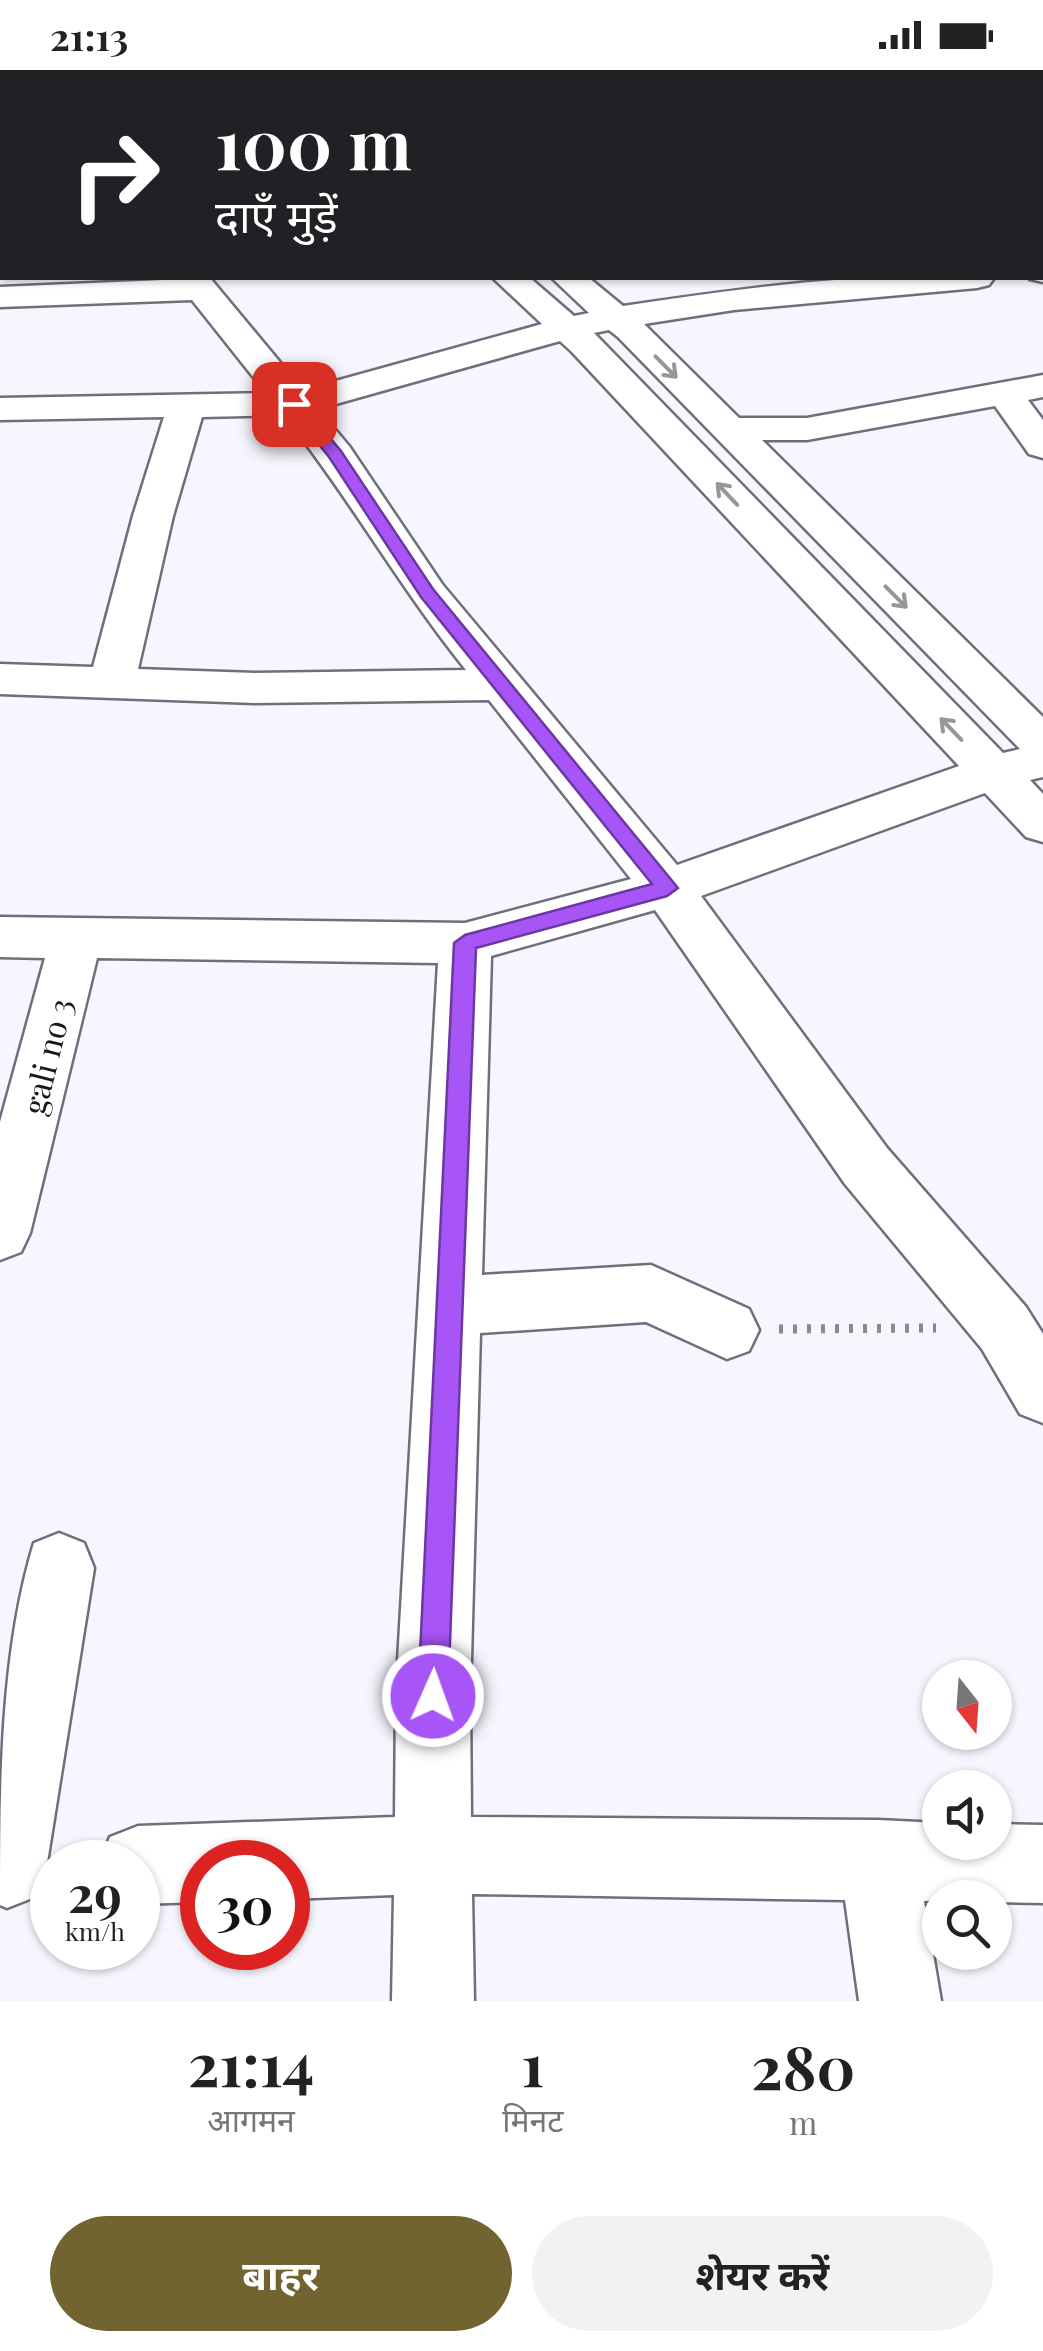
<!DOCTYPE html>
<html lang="hi">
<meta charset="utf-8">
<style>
body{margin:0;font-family:"Playfair Display","Noto Sans Devanagari",serif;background:#f2f2f2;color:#222;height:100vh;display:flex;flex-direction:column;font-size:38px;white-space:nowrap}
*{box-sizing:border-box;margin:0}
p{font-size:32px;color:#767676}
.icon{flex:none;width:55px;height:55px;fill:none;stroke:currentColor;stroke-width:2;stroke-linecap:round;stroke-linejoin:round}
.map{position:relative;height:1931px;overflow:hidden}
.details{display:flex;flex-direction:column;background:#fff;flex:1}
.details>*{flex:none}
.hud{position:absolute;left:0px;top:0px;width:1045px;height:210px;box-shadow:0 2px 8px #0004;background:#202124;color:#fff;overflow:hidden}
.needle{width:65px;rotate:163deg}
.controls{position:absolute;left:922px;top:1590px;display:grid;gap:20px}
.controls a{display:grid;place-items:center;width:90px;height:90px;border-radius:50%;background:#fff;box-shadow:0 2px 8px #0004;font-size:50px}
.speed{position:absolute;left:30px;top:1770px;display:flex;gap:20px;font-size:50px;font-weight:700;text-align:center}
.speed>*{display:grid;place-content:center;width:130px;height:130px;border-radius:50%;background:#fff;box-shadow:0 2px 8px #0004;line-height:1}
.speed small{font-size:25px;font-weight:400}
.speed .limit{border:15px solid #d22;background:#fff;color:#111}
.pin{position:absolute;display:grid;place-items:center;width:85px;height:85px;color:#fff;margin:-42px;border-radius:20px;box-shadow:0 5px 15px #0006}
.me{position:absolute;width:110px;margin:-55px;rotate:2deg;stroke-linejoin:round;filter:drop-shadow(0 0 8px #0008)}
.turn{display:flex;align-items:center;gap:35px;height:210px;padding:0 50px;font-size:45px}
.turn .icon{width:130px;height:130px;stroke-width:2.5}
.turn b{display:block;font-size:70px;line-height:85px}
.eta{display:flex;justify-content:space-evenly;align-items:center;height:170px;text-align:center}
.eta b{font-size:60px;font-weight:700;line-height:70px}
.primary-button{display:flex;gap:20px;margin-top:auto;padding:20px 50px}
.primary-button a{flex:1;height:115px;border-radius:60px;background:#716431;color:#fff;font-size:40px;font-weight:700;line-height:115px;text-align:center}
.primary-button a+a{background:#f2f2f2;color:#222}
.status{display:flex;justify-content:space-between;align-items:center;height:70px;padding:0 50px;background:#fff;direction:ltr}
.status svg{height:28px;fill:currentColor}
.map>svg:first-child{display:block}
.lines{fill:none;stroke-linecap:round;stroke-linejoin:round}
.minor-casing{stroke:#716e7b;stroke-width:5}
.path{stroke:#8a8990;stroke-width:9;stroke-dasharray:4 10;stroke-linecap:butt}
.minor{fill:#fff;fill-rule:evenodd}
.oneway{stroke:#979799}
.route{fill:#a855f7;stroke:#6d37a1;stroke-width:2.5}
.labels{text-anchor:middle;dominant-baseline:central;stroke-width:8;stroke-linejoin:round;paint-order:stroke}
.street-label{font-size:32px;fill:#18171c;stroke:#fff}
</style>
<div class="status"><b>21:13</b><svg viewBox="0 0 49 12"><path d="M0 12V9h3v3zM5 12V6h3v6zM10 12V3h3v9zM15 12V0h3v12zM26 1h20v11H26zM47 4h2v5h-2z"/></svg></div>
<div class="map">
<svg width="1043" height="1931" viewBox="0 0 1043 1931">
<rect width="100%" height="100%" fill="#f7f5fe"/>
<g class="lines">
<g class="minor-casing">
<g id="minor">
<polygon points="6,0 34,0 35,2 7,2"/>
<polygon points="242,0 277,0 278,2 244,2"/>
<polygon points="304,0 334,0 335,2 306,2"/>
<polygon points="629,0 657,0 658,2 630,2"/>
<polygon points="797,0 826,0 827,2 799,2"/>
<polygon points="944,0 972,0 973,2 945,2"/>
<rect x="1042" y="49" width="1" height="18"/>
<rect x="0" y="75" width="2" height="18"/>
<rect x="1042" y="106" width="1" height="18"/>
<polygon points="1042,192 1043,212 1030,209 1042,208"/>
<path d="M 210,208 L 303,320 L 542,254 L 493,208 L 530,208 L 574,246 L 589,243 L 552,208 L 589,208 L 623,236 C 745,218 871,200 994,208 L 989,215 L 977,218 L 734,240 L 644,254 L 739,348 L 807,348 L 1043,305 L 1043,327 L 1028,330 L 1043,350 L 1043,388 L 1029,384 L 995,336 L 807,370 L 762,370 L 1043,647 L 1043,707 L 1030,710 L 1043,724 L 1043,772 L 1026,767 L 985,723 L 701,826 L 887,1078 L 1026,1237 L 1043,1264 L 1043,1353 L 1020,1344 L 982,1279 L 845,1114 L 655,840 L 491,886 L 482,1205 L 651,1195 L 749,1239 L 759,1260 L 749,1281 L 727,1289 L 646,1252 L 480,1263 L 470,1626 L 471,1747 L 878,1750 L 940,1753 L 940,1772 L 995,1772 L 995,1754 L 1043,1755 L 1043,1833 L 995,1832 L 995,1828 L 924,1831 L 941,1931 L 859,1931 L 845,1830 L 472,1824 L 474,1931 L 392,1931 L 394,1825 L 288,1829 L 288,1792 L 202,1792 L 202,1832 L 138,1834 L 138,1792 L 100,1792 L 110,1767 L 138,1756 L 395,1747 L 396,1626 L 438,893 L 97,888 L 30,1163 L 21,1182 L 0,1190 L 0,1052 L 45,888 L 0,887 L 0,847 L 465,853 L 631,809 L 489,630 L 255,633 L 0,624 L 0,594 L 93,597 L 133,446 L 164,347 L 0,350 L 0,328 L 266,323 L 192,230 L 0,237 L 0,217 ZM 609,260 L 618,267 L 1020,679 L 1003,683 L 594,263 ZM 560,271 L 572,282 L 959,696 L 677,795 L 442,514 L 349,376 L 318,339 ZM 284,345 C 349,427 400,518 466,600 L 255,603 L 138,599 L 173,446 L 202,347 Z"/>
<path d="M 59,1463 L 84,1473 L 94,1498 L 46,1799 L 35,1827 L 7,1838 L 0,1835 C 0,1718 0,1584 34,1473 Z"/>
</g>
</g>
<polyline class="path" points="779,1259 936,1258"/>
<use href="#minor" class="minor"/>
</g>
<defs><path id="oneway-shaft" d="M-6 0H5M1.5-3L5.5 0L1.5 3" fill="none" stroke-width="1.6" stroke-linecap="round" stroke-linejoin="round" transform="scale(2.5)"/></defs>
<g class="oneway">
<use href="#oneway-shaft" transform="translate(666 297) rotate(45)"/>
<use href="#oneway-shaft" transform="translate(727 424) rotate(-133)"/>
<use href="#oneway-shaft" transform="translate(896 527) rotate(45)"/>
<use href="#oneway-shaft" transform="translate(951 659) rotate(-134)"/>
</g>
<polygon class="route" points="294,330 299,331 341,381 433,519 678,818 667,826 476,878 448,1626 444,1637 433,1641 422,1637 418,1626 454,873 465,865 652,814 421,527 329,387 286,334"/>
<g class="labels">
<g class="street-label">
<text transform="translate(46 986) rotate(-76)">gali no 3</text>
</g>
</g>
</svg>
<div class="controls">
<a><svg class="needle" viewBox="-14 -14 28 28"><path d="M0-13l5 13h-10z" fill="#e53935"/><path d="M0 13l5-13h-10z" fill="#767676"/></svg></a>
<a><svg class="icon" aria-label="sound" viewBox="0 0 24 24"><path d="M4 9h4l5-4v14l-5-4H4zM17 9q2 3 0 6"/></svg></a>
<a><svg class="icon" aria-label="search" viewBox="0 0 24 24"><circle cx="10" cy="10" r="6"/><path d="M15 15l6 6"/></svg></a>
</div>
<div class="speed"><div>29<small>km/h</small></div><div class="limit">30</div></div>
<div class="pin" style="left:294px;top:334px;background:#d93025"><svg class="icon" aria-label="arrive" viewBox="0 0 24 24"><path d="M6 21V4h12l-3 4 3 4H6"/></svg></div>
<svg class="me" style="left:433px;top:1626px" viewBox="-20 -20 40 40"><circle r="17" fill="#a855f7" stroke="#fff" stroke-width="3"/><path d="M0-11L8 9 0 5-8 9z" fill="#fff"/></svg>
<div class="hud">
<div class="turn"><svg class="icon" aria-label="right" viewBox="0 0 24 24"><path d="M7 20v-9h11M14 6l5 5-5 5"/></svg><div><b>100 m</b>दाएँ मुड़ें</div></div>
</div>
</div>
<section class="details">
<div class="eta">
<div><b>21:14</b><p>आगमन</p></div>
<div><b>1</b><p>मिनट</p></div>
<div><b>280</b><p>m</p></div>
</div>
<div class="primary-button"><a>बाहर</a><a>शेयर करें</a></div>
</section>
